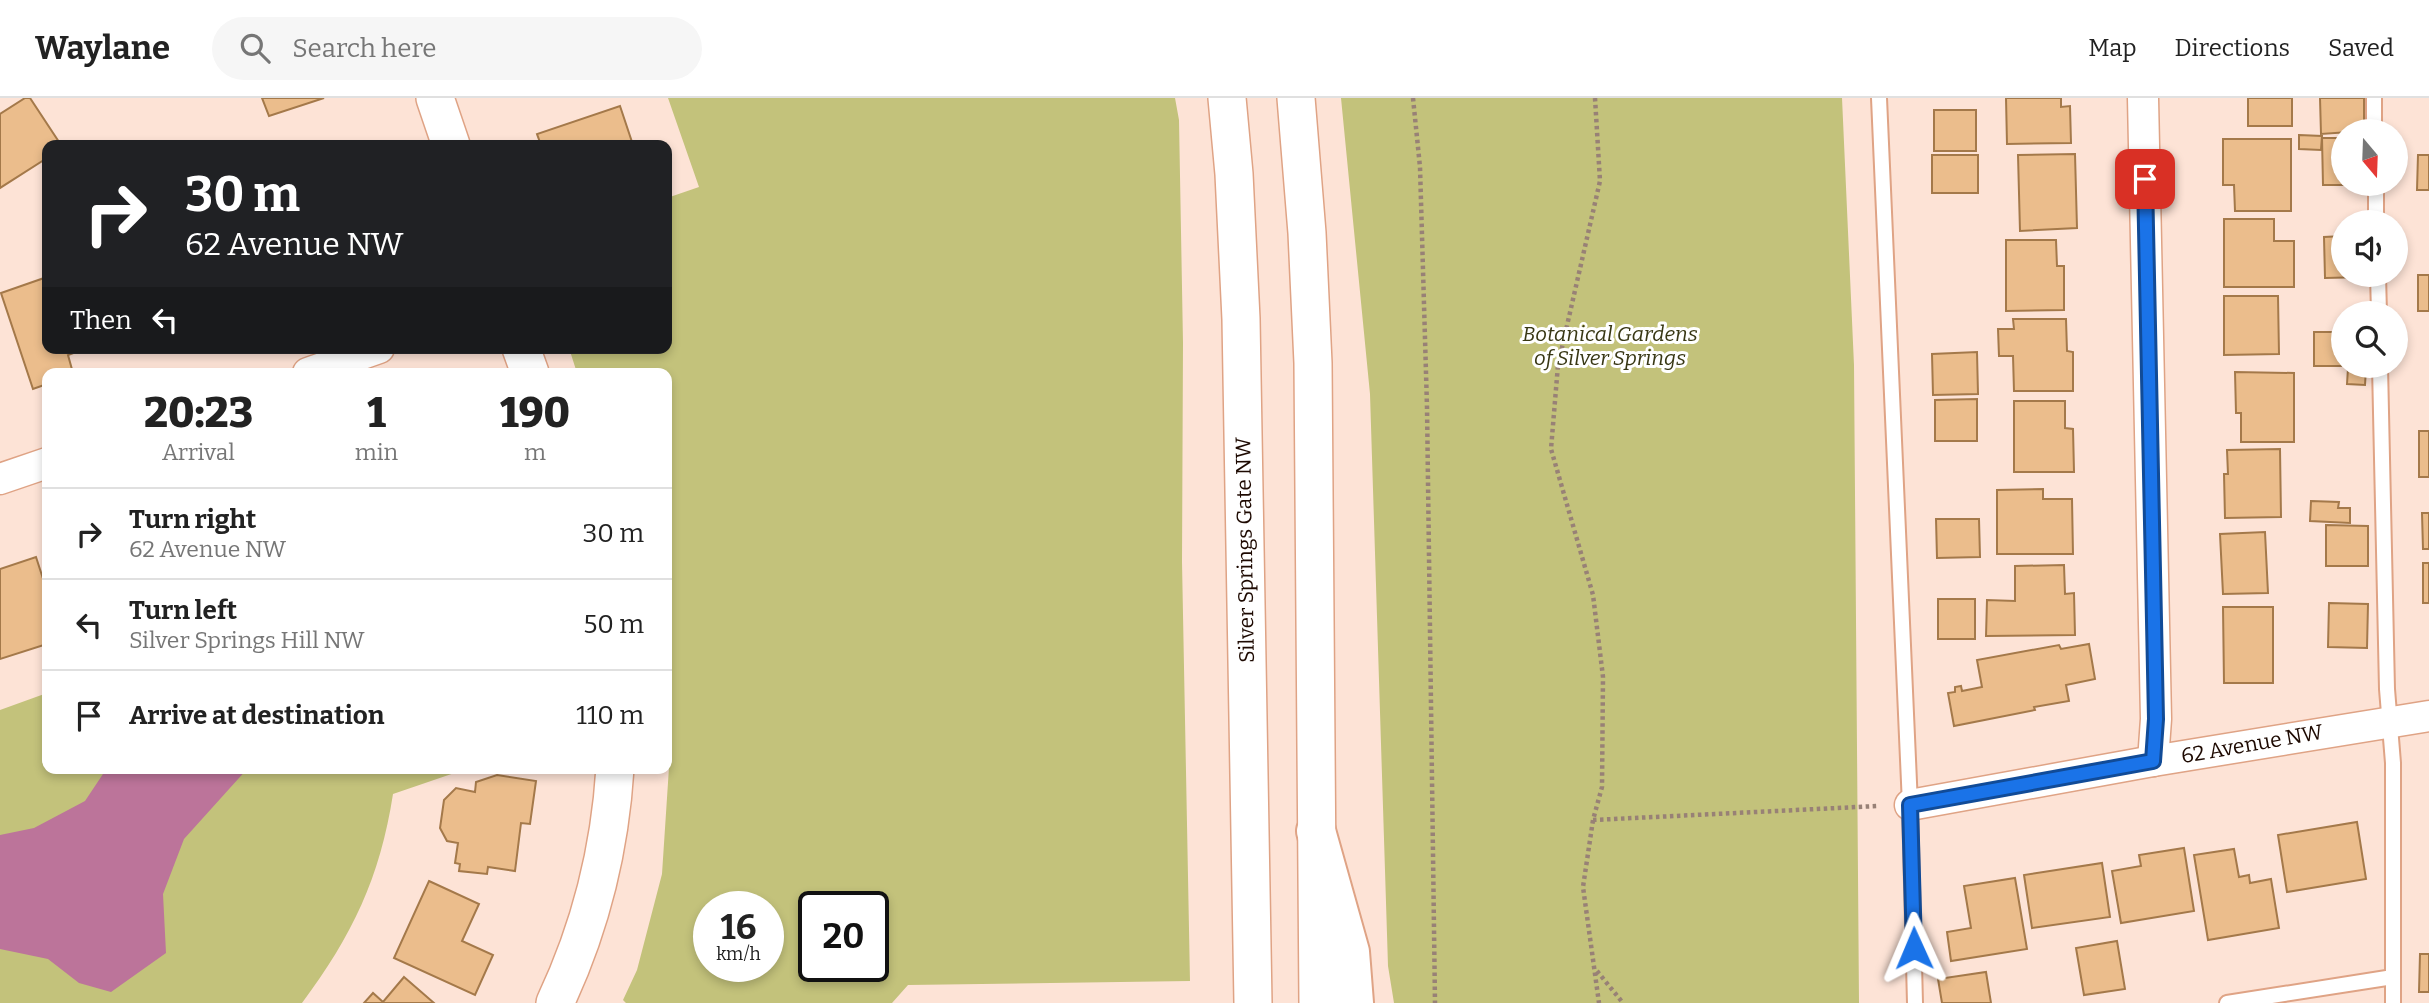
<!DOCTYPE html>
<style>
body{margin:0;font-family:Bitter,serif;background:#f6f6f6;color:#222;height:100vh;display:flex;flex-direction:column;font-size:26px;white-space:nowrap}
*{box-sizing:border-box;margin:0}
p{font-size:23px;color:#767676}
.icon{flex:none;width:38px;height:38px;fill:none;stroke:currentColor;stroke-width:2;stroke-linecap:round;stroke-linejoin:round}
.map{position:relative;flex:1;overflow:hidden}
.panel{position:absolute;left:42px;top:270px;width:630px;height:406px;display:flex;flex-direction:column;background:#fff;border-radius:14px;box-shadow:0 4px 10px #0003}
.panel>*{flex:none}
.top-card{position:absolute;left:42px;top:42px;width:630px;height:214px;border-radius:14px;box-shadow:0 4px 10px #0003;background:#202124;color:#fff;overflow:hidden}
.needle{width:46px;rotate:161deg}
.tools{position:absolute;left:2331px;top:21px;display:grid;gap:14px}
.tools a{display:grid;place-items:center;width:77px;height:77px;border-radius:50%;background:#fff;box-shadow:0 4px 10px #0003;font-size:35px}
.speed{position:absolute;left:693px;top:793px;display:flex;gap:14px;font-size:35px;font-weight:700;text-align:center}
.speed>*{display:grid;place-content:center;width:91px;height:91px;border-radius:50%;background:#fff;box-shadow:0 4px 10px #0003;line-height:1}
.speed small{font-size:18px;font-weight:400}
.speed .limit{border:4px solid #111;border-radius:10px;background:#fff;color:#111}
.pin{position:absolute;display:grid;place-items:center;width:60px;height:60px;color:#fff;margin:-30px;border-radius:14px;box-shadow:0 4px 10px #0006}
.me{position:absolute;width:77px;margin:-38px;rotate:359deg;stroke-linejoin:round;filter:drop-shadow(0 0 5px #0008)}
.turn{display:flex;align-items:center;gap:24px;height:147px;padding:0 28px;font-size:32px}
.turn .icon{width:91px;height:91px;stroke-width:2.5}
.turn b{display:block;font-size:49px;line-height:60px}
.then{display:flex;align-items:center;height:66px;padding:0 28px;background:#0003;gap:14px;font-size:26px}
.eta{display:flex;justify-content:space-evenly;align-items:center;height:119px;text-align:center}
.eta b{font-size:42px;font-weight:800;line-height:49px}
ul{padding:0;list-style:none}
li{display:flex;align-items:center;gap:21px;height:91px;padding:0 28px;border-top:2px solid #e0e0e0}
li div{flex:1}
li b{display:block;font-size:26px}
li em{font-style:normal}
header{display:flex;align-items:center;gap:42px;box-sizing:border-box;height:98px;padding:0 35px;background:#fff;border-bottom:2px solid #e0e0e0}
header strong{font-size:33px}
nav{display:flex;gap:38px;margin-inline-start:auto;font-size:24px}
.search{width:490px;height:63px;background:#f6f6f6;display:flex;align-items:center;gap:18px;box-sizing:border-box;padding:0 24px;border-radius:38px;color:#767676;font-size:26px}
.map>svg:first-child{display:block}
.green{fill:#c3c27b;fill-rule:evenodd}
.water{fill:#bc749a}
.building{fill:#ebbd8c;stroke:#a4794a;stroke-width:2}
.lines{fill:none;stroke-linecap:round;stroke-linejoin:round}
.service-casing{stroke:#dfa385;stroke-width:18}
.minor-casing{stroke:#dfa385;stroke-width:33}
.tertiary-casing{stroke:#dfa385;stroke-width:40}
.motorway-casing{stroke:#dfa385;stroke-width:42}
.path{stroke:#988176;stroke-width:4.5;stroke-dasharray:3.5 3.5;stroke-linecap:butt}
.service{stroke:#fff;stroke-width:14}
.minor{stroke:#fff;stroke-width:30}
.tertiary{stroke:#fff;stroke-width:37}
.motorway{stroke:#fff;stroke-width:38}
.route-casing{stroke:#114b97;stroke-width:18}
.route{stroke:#1a73e8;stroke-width:12}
.labels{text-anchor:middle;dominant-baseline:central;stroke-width:6;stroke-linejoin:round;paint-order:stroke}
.park-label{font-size:21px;font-style:italic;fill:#383714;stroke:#fff}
.street-label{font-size:21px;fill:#1d0901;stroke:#fff}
</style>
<header>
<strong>Waylane</strong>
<div class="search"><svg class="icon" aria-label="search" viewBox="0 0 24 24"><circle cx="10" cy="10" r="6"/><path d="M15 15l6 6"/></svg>Search here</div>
<nav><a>Map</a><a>Directions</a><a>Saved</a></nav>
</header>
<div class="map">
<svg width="2429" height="905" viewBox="0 0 2429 905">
<rect width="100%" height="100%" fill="#fde3d6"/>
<g class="green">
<path d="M 668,0 L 1175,0 L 1179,22 L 1183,245 L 1182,464 L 1190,883 L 908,887 L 892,905 L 626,905 L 623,902 L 637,872 L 662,776 L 671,639 L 667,586 L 667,275 L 577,275 L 569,250 L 667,250 L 667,100 L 699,89 ZM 709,808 L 768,808 L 768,868 L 709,868 ZM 814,808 L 873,808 L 873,868 L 814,868 Z"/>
<polygon points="1341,0 1842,0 1854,267 1859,905 1394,905 1388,868 1370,296"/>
<path d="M 47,595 L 47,670 L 469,670 L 393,696 C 380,780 352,838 302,905 L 0,905 L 0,612 Z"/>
</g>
<polygon class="water" points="107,670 248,670 184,741 163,796 166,855 111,894 79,885 48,861 0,851 0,737 34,730 85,703"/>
<g class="building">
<polygon points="25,0 30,0 61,47 47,47 47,60 0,90 0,16"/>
<polygon points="262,0 324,0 269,18"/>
<polygon points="2006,0 2061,0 2061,9 2070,8 2071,45 2007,46"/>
<rect x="2248" y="0" width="44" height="28"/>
<polygon points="2320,0 2364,0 2364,33 2321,36"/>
<polygon points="620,8 633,47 541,47 537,36"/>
<rect x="1934" y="12" width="42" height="41"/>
<polygon points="2299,37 2322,38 2321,52 2299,51"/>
<polygon points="2322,40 2343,40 2343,86 2365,87 2323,87"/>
<polygon points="2223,41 2291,41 2291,113 2235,113 2234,87 2223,87"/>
<polygon points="2075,56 2077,130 2020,133 2018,57"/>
<rect x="1932" y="57" width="46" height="38"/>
<polygon points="2418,57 2429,57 2429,92 2417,92"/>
<polygon points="2224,121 2274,121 2274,143 2294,143 2294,189 2224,189"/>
<polygon points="2343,138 2343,177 2365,177 2366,179 2325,180 2324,139"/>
<polygon points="2006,142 2056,142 2057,168 2064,168 2064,212 2006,213"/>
<rect x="2418" y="177" width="11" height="36"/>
<polygon points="47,179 47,250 87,250 68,257 73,275 47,275 47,286 33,291 1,195"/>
<polygon points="2224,198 2278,198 2279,256 2224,257"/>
<polygon points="2013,221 2066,221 2067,253 2073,254 2073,293 2014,293 2013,258 1999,258 1998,231 2014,231"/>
<rect x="2314" y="234" width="29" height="34"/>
<polygon points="1977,254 1978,296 1933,297 1932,256"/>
<polygon points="2348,270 2366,271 2365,287 2347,286"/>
<polygon points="2235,274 2294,275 2294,344 2241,344 2241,315 2236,315"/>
<polygon points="1977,301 1977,343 1935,343 1935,302"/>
<polygon points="2014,303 2065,303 2065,330 2073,331 2074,374 2014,374"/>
<rect x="2419" y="333" width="10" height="46"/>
<polygon points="2280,351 2281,419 2225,420 2224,376 2228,376 2227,352"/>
<polygon points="2043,391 2043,401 2072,401 2073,456 1997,456 1997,392"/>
<polygon points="2311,403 2339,404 2338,410 2350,410 2350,425 2310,423"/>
<polygon points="2422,415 2429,415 2429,451 2423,451"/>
<polygon points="1936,421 1979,421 1980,459 1937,460"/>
<polygon points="2326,427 2368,428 2368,468 2326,468"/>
<polygon points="2265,434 2268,495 2223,496 2220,436"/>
<polygon points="36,459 47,493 47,546 0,561 0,471"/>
<rect x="2423" y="465" width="6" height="40"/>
<polygon points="2064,467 2065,496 2074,495 2075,537 1986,538 1987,502 2015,503 2015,468"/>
<rect x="1938" y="501" width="37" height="40"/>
<polygon points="2329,505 2368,506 2367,550 2328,549"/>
<polygon points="2223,509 2273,509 2273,585 2224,585"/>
<polygon points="2089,546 2095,581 2066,587 2069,603 2034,609 2035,612 1954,628 1948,595 1955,594 1955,589 1961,588 1962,593 1982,589 1977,562 2059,547 2061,551"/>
<polygon points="497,677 536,683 530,726 521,725 515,773 488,769 487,776 459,773 460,766 455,765 458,745 447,743 440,730 444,702 456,690 475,694 476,684"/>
<polygon points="2357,724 2366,781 2287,794 2278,737"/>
<polygon points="2184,750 2194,813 2121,825 2112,773 2141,768 2139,757"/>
<polygon points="2234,751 2239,779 2249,777 2250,785 2271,781 2279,830 2208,842 2194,757"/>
<polygon points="2102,765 2110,819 2032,830 2024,777"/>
<polygon points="2015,780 2027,851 1951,863 1947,834 1971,830 1964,788"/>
<polygon points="429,783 479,806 462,843 493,857 475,897 394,860"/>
<polygon points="2117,843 2125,891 2084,897 2076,850"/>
<polygon points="2420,856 2429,856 2429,894 2419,894"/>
<polygon points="1986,874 1991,905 1942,905 1938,881"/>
<polygon points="404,879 434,905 364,905 373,895 383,904"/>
</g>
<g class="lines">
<g class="service-casing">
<g id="service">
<polyline points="1879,0 1910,707 1915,905"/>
<polyline points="2374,0 2374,33"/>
<polyline points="2376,86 2376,124"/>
<polyline points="2378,177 2379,215"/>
<polyline points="2380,268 2387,591 2393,665 2393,905"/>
<polyline points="2227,905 2393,879"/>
</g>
</g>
<g class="minor-casing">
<g id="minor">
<polyline points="2143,0 2156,621 2153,663"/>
<polyline points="308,275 379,250"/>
<polyline points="0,381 47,365"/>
<polyline points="1910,707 2153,663 2429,618"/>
</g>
</g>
<g class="tertiary-casing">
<g id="tertiary">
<polyline points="435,0 451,47"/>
<polyline points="1227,0 1234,76 1241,221 1253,905"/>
<polyline points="1296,0 1307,135 1313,265 1318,905"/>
<polyline points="521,250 530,275"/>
<path d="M 555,905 C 590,831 610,751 615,670"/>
</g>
</g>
<g class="motorway-casing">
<polyline id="motorway" points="1316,733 1350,854 1354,905"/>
</g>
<g class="path">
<polyline points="1413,0 1420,69 1427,309 1435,905"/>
<polyline points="1595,0 1600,83 1558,267 1551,351 1593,497 1603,579 1602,689 1593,722 1583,789 1599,905"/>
<polyline points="1593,722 1878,708"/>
<polyline points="1597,873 1623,905"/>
</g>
<use href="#service" class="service"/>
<use href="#minor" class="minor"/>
<use href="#tertiary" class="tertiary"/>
<use href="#motorway" class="motorway"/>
</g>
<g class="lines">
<g class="route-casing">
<polyline id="route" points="1914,850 1910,707 2153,663 2156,621 2145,81"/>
</g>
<use href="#route" class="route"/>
</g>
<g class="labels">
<g class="park-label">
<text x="1610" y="236">Botanical Gardens<tspan x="1610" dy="24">of Silver Springs</tspan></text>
</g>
<g class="street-label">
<text transform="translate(1245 452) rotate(-91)">Silver Springs Gate NW</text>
<text transform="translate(2252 646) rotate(-10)">62 Avenue NW</text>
</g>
</g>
</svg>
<div class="tools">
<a><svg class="needle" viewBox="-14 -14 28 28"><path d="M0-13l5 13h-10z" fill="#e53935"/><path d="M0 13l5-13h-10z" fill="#767676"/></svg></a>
<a><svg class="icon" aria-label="sound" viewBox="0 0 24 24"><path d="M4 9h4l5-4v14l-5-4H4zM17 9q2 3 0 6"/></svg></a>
<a><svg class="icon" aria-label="search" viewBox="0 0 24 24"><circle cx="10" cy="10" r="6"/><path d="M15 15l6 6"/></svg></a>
</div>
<div class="speed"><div>16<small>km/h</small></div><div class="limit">20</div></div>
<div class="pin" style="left:2145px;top:81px;background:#d93025"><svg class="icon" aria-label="arrive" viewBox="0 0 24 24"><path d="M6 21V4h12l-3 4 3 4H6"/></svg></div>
<svg class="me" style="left:1914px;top:850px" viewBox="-20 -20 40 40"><path d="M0-17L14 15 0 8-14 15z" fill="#1a73e8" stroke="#fff" stroke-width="4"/></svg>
<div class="top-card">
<div class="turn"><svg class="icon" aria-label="right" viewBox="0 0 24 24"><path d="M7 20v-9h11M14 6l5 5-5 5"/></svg><div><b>30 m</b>62 Avenue NW</div></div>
<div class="then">Then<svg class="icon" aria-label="left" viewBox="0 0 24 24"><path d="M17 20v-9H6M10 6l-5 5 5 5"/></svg></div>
</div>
<section class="panel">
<div class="eta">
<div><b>20:23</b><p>Arrival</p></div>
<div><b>1</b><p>min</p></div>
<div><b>190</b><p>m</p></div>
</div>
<ul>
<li><svg class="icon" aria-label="right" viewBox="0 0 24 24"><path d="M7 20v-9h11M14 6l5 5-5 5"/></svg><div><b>Turn right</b><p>62 Avenue NW</p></div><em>30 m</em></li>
<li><svg class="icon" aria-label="left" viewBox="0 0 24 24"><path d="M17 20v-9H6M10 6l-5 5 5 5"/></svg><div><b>Turn left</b><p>Silver Springs Hill NW</p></div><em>50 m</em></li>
<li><svg class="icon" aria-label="arrive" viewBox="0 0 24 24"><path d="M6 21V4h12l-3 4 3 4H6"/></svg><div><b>Arrive at destination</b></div><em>110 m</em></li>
</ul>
</section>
</div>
